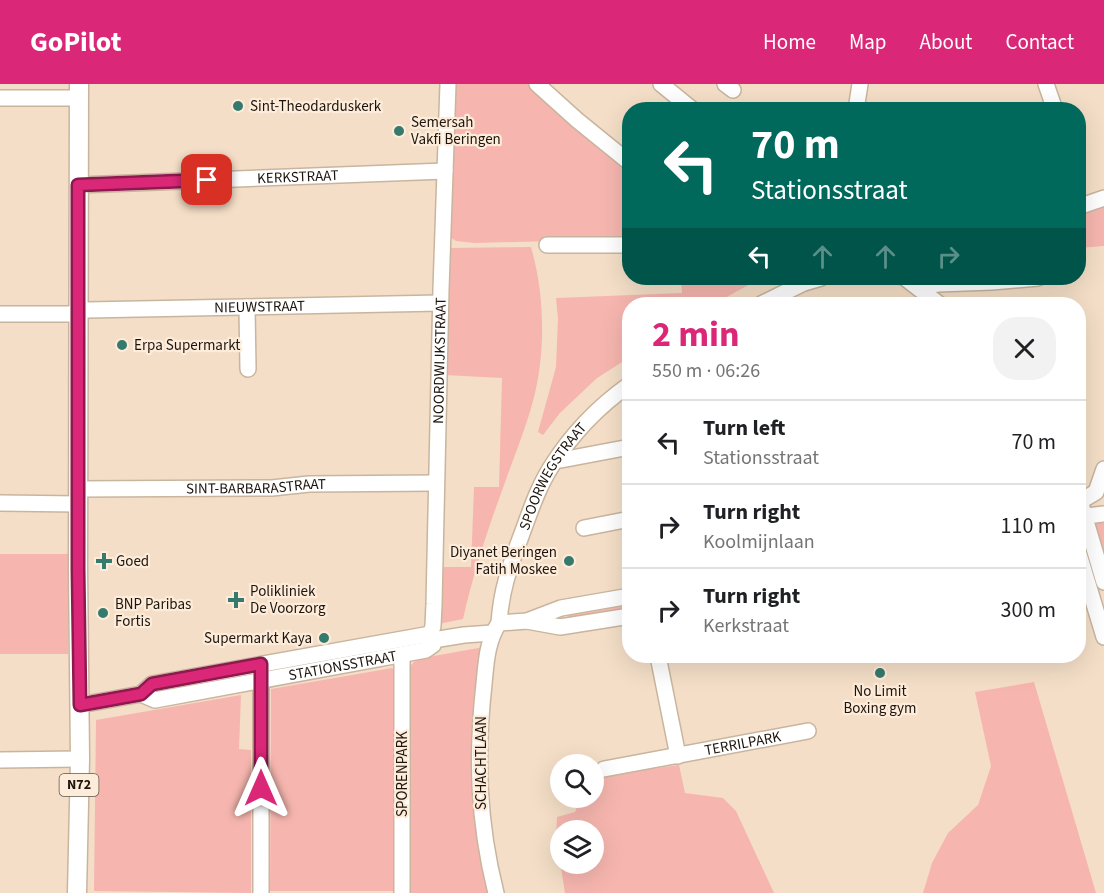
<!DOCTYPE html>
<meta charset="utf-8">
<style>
body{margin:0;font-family:"Source Sans 3",sans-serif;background:#f2f2f2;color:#202124;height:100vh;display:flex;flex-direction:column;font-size:22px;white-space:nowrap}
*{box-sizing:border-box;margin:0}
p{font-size:20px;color:#757577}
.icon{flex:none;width:33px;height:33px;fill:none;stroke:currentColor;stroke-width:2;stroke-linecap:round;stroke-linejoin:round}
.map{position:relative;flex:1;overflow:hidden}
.sheet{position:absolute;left:622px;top:213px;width:464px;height:366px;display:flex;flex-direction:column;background:#fff;border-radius:24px;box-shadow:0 6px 24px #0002}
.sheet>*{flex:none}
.hud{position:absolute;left:622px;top:18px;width:464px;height:183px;border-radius:24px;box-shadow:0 6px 24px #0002;background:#00695c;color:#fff;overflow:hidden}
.fabs{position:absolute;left:550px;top:670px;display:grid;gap:12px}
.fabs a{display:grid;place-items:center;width:54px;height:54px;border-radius:50%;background:#fff;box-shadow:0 6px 24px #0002;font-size:30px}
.pin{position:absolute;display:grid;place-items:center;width:51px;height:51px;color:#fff;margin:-26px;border-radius:12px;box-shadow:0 3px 9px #0006}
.me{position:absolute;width:66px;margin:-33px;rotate:0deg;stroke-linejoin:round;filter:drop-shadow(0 0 4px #0008)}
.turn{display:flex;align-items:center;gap:21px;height:126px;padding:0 30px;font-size:27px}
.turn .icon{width:78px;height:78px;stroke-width:2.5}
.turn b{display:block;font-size:42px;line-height:51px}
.lanes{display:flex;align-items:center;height:57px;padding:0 30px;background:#0003;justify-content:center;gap:30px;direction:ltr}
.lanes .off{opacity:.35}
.round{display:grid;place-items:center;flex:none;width:63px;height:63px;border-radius:24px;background:#f2f2f2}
.head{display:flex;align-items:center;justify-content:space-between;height:102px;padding:0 30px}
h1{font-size:36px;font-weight:700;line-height:45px;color:#db2777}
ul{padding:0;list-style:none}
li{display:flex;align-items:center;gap:18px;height:84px;padding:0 30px;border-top:2px solid #e0e0e0}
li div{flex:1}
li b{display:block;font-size:22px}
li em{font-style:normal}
header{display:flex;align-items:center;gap:36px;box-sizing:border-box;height:84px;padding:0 30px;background:#db2777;color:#fff}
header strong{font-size:28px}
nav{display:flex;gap:33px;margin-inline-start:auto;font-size:21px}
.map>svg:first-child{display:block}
.green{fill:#f6b6af;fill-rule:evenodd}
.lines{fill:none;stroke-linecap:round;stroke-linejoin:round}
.minor-casing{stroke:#c9b59e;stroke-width:18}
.major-casing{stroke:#c9b59e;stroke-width:21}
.minor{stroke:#fff;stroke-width:15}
.major{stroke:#fff;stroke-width:18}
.route-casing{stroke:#8e194d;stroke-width:15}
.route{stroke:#db2777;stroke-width:10}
.poi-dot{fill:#367a6d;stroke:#feecda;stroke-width:2}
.labels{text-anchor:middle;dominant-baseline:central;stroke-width:4.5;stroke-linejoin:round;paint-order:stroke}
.shield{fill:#feecda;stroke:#60564a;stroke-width:1.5}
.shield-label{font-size:14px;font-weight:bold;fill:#1d150d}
.poi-label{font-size:15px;fill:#1d150d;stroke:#feecda;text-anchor:start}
.street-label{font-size:15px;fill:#1d150d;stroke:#feecda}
</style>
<header>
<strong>GoPilot</strong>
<nav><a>Home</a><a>Map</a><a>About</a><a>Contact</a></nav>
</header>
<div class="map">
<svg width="1104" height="809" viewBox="0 0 1104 809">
<rect width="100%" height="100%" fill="#f4dec7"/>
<g class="green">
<polygon points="454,0 531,0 630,83 630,155 475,159 456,157 448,152"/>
<polygon points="1104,121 1104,162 1079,164 1078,131"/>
<path d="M 531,163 C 545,211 546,269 533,317 C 525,347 513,375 503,404 C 487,447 473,491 463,535 L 438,540 L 440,483 L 471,483 L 474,403 L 499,403 L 502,294 L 444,291 L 447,164 Z"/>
<polygon points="681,194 761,194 714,220 630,220 630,273 597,294 560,329 543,351 538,348 556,283 558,235 556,214 682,209"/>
<polygon points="1104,434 1104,476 1093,442 1097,437"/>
<polygon points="68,470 68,570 0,570 0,470"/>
<polygon points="630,518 630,525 568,536 567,530"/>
<polygon points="484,563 489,809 406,809 410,582 417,575"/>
<polygon points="392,584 395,587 394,807 270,807 271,605"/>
<polygon points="1034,598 1096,809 923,809 932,779 948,749 978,721 991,682 975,608"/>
<polygon points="241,611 239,665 251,666 251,809 94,807 96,636"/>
<path d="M 679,681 L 685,709 L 723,714 L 736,727 L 774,809 L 565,809 L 556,752 L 557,733 L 575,728 L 580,714 L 594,714 L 594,703 L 605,691 ZM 561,747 L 594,747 L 594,780 L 561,780 Z"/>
</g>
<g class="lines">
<g class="minor-casing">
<g id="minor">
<polyline points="537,0 577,36 630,79"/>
<polyline points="661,0 693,26"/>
<polyline points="725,0 733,6"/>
<polyline points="1046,0 1055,26"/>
<polyline points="0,14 79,14"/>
<polyline points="856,26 860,0"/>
<path id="s1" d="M 79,101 L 445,87"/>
<polyline points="1078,123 1104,114"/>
<polyline points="547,161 630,161"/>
<polyline points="905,194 939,220"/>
<polyline points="924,209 932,201 938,200 992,198 1038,194"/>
<polyline points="761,220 804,199 821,194"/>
<polyline points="247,223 248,285"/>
<path id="s2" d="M 0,230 L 69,230 L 87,226 L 440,219"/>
<polyline points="561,376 630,363"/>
<path id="s3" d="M 78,405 L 272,404 L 309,400 L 436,399"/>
<polyline points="1078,410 1104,498"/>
<polyline points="1081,417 1096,408 1104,385"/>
<polyline points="0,419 78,420"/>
<polyline points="1078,433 1104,430"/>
<polyline points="584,444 630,435"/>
<polyline points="1078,467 1104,553"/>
<polyline points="527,537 560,543 630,532"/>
<path id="s4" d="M 499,539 C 501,508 509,484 520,455 C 529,431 537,405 551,383 C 571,351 599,322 630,300"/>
<path id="s5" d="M 430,552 L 433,542 L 434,520 L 441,205 L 448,0"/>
<polyline points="658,572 678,672"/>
<polyline points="141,610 152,600 425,551 433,556 464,551 492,549"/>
<path id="s6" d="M 80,621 L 141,610 L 155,616 L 426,566 L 433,561 L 433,556"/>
<polyline points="0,676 80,675"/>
<path id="s7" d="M 604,685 L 808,647"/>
<polyline points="261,809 261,587"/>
<polyline points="402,809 402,571"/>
<path d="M 496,809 C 478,738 476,672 484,600 C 486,579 487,557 499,539 L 527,537 L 561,524 L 630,512"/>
</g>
</g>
<g class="major-casing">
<polyline id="major" points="77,809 80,675 78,485 79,0"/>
</g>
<use href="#minor" class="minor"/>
<use href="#major" class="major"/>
</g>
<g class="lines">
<g class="route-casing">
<polyline id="route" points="207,96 78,101 78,485 80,621 141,610 152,600 261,580 261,704"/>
</g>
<use href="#route" class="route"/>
</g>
<g class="poi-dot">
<circle cx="238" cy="22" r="6"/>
<circle cx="399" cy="47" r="6"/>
<circle cx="122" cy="261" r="6"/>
<path d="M101 468h6v6h6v6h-6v6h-6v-6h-6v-6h6z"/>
<circle cx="569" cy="477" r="6"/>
<path d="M233 507h6v6h6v6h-6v6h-6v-6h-6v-6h6z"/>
<circle cx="103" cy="529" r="6"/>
<circle cx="324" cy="554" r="6"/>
<circle cx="880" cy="589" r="6"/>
</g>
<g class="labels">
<rect class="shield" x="59.5" y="690" width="39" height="22" rx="4.5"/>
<g class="shield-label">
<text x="79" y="701">N72</text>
</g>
<g class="poi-label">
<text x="250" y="22">Sint-Theodarduskerk</text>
<text x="411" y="38">Semersah<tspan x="411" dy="17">Vakfi Beringen</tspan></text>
<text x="134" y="261">Erpa Supermarkt</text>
<text x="557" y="468" text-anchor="end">Diyanet Beringen<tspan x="557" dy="17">Fatih Moskee</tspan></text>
<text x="116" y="477">Goed</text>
<text x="250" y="507">Polikliniek<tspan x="250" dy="17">De Voorzorg</tspan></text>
<text x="115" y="520">BNP Paribas<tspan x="115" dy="17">Fortis</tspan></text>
<text x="312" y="554" text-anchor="end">Supermarkt Kaya</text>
<text x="880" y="607" text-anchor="middle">No Limit<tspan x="880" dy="17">Boxing gym</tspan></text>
</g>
<g class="street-label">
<text stroke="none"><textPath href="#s1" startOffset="219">KERKSTRAAT</textPath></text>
<text stroke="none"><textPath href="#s2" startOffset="260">NIEUWSTRAAT</textPath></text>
<text stroke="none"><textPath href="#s5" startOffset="276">NOORDWIJKSTRAAT</textPath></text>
<text stroke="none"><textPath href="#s4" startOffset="158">SPOORWEGSTRAAT</textPath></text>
<text stroke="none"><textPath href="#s3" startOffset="178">SINT-BARBARASTRAAT</textPath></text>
<text stroke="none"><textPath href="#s6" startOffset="268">STATIONSSTRAAT</textPath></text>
<text stroke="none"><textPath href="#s7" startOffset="141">TERRILPARK</textPath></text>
<text transform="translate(481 679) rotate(-90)">SCHACHTLAAN</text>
<text transform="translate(402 690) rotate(-90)">SPORENPARK</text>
</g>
</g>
</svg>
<div class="fabs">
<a><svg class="icon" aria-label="search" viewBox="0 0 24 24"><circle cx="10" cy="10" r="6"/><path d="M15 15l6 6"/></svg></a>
<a><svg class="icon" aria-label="layers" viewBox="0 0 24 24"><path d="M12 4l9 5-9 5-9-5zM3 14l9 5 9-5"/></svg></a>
</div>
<div class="pin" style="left:207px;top:96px;background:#d93025"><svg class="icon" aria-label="arrive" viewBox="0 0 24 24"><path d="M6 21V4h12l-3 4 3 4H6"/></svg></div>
<svg class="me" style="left:261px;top:704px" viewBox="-20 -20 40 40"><path d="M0-17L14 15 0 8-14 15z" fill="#db2777" stroke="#fff" stroke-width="4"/></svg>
<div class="hud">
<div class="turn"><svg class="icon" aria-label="left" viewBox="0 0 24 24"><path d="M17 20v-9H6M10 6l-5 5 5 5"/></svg><div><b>70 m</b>Stationsstraat</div></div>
<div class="lanes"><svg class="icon" aria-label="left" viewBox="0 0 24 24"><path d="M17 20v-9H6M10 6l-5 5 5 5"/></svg><svg class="icon off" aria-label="ahead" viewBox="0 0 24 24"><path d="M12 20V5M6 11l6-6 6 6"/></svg><svg class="icon off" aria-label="ahead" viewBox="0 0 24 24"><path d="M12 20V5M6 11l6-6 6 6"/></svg><svg class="icon off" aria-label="right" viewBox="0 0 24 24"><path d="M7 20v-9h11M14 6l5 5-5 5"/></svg></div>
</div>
<section class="sheet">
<div class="head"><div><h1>2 min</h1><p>550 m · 06:26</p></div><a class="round"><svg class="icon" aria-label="close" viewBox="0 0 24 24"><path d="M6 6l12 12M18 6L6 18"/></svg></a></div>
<ul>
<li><svg class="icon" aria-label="left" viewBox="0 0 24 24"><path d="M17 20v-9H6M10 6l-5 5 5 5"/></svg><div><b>Turn left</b><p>Stationsstraat</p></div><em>70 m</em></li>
<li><svg class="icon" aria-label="right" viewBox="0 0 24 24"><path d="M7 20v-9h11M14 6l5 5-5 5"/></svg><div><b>Turn right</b><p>Koolmijnlaan</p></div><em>110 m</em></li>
<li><svg class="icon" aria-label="right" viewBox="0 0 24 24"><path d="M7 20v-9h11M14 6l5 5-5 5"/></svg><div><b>Turn right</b><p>Kerkstraat</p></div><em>300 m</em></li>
</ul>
</section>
</div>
